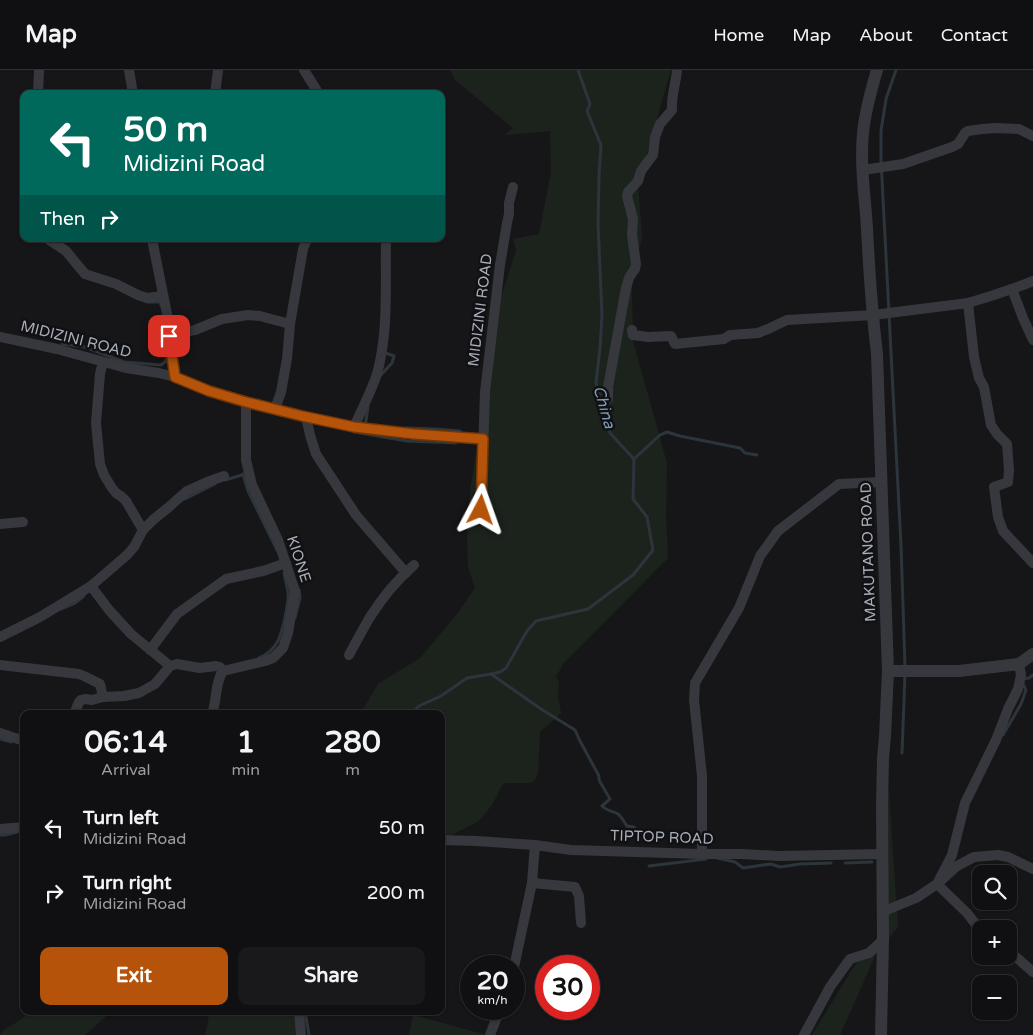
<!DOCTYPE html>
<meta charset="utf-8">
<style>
body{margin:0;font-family:"Varela Round",sans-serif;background:#19191b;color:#f1f3f6;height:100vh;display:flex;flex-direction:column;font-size:19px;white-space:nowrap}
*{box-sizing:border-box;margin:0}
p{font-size:16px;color:#9c9d9f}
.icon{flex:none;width:28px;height:28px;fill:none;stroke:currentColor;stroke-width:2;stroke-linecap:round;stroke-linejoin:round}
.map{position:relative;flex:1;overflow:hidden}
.panel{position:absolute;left:20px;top:640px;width:425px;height:305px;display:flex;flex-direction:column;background:#101012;border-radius:10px;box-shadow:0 1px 4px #0004,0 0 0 1px #303032}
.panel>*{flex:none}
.banner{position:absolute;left:20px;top:20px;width:425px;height:152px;border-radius:10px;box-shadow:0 1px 4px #0004,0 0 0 1px #303032;background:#00695c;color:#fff;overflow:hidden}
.buttons{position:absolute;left:972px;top:795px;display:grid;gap:10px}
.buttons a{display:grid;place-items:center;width:45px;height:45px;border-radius:10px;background:#101012;box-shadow:0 1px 4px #0004,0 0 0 1px #303032;font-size:25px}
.speed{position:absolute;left:460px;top:885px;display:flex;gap:10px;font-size:25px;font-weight:700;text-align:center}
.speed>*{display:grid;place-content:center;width:65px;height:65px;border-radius:50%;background:#101012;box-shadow:0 1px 4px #0004,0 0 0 1px #303032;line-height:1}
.speed small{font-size:12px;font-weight:400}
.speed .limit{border:8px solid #d22;background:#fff;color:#111}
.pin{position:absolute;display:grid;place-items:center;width:42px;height:42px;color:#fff;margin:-21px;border-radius:10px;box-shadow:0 2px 8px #0006}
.me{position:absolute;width:55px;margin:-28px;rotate:4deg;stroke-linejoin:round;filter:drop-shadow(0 0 4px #0008)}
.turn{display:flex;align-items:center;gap:18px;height:105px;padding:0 20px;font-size:22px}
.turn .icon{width:65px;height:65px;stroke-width:2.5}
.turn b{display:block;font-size:35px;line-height:42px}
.then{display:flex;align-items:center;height:48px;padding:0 20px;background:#0003;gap:10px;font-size:19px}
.eta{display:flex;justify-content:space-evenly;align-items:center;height:85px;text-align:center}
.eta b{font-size:30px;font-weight:700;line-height:35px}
.primary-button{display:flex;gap:10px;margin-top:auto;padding:10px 20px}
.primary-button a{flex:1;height:58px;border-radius:10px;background:#b45309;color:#fff;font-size:20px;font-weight:700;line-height:58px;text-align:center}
.primary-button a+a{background:#19191b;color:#f1f3f6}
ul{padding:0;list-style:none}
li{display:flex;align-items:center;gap:15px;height:65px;padding:0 20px}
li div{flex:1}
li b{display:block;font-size:19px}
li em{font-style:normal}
header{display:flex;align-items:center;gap:30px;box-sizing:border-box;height:70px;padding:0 25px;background:#101012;border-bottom:1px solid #303032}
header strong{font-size:24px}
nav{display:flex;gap:28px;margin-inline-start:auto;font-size:18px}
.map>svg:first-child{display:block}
.green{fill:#1c231d}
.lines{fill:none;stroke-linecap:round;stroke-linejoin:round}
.stream{stroke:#2c353c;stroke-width:3}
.minor{stroke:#37383d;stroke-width:10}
.tertiary{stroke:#37383d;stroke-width:12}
.route-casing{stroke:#753606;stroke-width:12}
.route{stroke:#b45309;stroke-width:9}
.labels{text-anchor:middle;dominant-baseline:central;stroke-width:5;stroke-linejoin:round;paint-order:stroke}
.street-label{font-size:15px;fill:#a8adb8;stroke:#111113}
.water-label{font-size:16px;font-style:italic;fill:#7f9bb3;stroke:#111113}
</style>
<header>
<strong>Map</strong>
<nav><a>Home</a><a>Map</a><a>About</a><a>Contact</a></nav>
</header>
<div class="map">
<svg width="1033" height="965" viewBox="0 0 1033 965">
<rect width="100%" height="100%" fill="#161618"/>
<g class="green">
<polygon points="450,0 671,0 638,115 642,166 632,217 633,271 667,393 666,447 668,488 563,594 556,607 559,612 558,626 561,643 540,662 538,704 534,711 529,713 506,713 502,715 492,735 479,751 441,770 441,644 360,644 378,614 420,588 458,543 475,518 468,497 467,468 470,421 493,277 499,233 516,181 513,169 539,164 551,102 550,61 504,65 513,58 455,10"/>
<polygon points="886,714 889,723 898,857 876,884 840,965 812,965 855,895 881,874"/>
<polygon points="34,941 112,941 85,965 0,965 4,960"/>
<polygon points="209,941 299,941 296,965 205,965 208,953"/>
<polygon points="413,945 487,965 409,965"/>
</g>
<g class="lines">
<g class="stream">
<polyline points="896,0 886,29 881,61 881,90 901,475 905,597"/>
<polyline points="147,232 160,232 161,235"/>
<polyline points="62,274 85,277 124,292 161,295 166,291 168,281"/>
<polyline points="380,306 392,293 394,286 383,282"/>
<polyline points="365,357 368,337"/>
<polyline points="406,358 436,359 460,361"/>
<polyline points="354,362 407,371 456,373"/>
<polyline points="634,389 660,365 667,362 680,366 740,378 745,383 757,385"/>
<polyline points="243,404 248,421 277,480"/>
<polyline points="225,410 242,405"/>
<polyline points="185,429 215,414"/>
<polyline points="61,539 75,533 84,526"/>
<polyline points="295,548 300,528 299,520"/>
<path d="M 259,588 C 280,579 282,562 286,542 C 287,536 289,529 288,522 C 287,516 285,509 284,503"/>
<path d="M 491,604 L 541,639 L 575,660 L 580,671 L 599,706 L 599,710 L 610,729 L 602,736 C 607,741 613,741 618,744 C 622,747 624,752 627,756 L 634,757 L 640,767 L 644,770"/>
<polyline points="411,644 419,636 441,626 467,608 491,604 500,602 506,598 527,561 536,551 588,539 633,505 653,480 647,447 633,429 634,389 610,363 596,313 600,278 602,245 598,154 599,105 601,75 587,41 590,34 578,0"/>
<polyline points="1003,665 1021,634 1026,620 1021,609 1029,608 1033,605"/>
<polyline points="0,669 11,672"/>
<polyline points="902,683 905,604"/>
<polyline points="0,765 5,765 17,762"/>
<polyline points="717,788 735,792 743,798 763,795 771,794 780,797 800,794 831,793"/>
<polyline points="845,793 872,792"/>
<polyline points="649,796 706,789"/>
<polyline points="305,941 309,965"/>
</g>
<g class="minor">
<polyline points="129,0 133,24"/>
<polyline points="304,0 319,24"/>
<polyline points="38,24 39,0"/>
<polyline points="215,24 218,0"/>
<polyline points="863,100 903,94 952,77 958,74 965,63 968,61 982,59 996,58 1019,59 1033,66"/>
<polyline points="48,169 66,181 85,204 116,214 138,225 147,228 163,226"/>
<polyline points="152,169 168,249 175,307"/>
<polyline points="1012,219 1023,248 1033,270"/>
<polyline points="968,233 974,287 979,308 984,317 991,355 997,364 1007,374 1009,400 1008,412 994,417 998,447 1003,461 1033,493"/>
<polyline points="632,260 633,265 648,267 671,266 675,274 724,269 730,265 758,263 768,259 787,250 873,245 968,233 991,226 1023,215 1033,211"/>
<polyline points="169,266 195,260 222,249 248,245 260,246 290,254"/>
<polyline points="0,267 57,279 126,298 159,303 175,307 209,321 246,332 306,347 354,357 382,361 414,364 483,369"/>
<polyline points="103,292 100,304 96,353 100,394 104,405 112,418 116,423 122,427 126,431 143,460"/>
<path d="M 608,329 L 608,317 L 626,218 L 629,208 L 632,203 L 635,199 L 636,194 L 632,165 L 633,149 L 627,126 L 628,122 L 638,111 L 641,101 L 653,85 L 655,67 L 660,54 L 672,40 C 671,25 676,14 677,0"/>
<polyline points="275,339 281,322 287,289 290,254 303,179 307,169"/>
<polyline points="306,347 310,365 316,384 356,445 406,503"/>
<path d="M 354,357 C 362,339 371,322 377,304 C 389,260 385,214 386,169"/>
<polyline points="481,440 485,322 500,195 507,153 509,144 509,133 513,117"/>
<polyline points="0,454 23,452"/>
<polyline points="91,516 109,540 131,564 170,596"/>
<polyline points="0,567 40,547 91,516 127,485 134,477 143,460 154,449 169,437 179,428 187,421 207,412 224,406"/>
<polyline points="150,580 177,544 226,509 263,501 286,493"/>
<path d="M 349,585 C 356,572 363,559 370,547 C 382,528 398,509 414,495"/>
<polyline points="0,595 79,604 86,607 100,614 103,627"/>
<polyline points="74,644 79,632 81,630 86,629 92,630 103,627 124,626 139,623 155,614 170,596 177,594 200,598 216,596 220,597 223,601"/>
<path d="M 212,644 C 217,631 215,612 223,601 L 265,591 L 273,588 L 283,578 L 288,563 L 295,521 L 278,470 L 252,415 L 246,390 L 246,332"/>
<polyline points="0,663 24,671"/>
<polyline points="0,759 24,757"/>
<polyline points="441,770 476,771 535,775 571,780 702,784 742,784 778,786 882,784"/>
<polyline points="702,784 702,706 694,630 695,613 739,538 760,486 778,461 839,414 882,412"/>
<polyline points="532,813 575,817 579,826 581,853"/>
<polyline points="882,842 916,828 937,814 957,796 974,787 998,785 1008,787 1033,799"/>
<polyline points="981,861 967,843 937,814 952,785 965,733 996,670 1008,639 1018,619 1021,605 1019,594"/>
<polyline points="1009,881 1033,902"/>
<polyline points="514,897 532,813 535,775"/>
<polyline points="299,941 301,965"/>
<polyline points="490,965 500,939"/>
<polyline points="804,965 830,917 850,889 869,883 883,870"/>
</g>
<g class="tertiary">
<path d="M 877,0 C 871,21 865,41 863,63 C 860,95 865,127 867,158 C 869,200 872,242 877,284 L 888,601 L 885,666 L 883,688 L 882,736 L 883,870 L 881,965"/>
<polyline points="888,601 959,601 1019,594 1033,584"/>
</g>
</g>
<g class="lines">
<g class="route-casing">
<polyline id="route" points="169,266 175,307 209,321 246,332 302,346 354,357 414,364 483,369 481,440"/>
</g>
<use href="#route" class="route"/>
</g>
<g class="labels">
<g class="street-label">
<text transform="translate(480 240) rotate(-83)">MIDIZINI ROAD</text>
<text transform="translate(76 269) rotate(14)">MIDIZINI ROAD</text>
<text transform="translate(868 482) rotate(-92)">MAKUTANO ROAD</text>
<text transform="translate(299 489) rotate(72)">KIONE</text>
<text transform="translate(662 767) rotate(2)">TIPTOP ROAD</text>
</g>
<g class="water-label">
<text transform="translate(604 337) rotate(74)">China</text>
</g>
</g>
</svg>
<div class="buttons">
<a><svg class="icon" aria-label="search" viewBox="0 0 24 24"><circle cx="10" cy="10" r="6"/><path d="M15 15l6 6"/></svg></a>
<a>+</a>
<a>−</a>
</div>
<div class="speed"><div>20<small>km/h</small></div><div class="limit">30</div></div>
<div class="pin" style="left:169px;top:266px;background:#d93025"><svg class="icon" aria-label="arrive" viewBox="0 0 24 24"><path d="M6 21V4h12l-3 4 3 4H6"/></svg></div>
<svg class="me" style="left:481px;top:440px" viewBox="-20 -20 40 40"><path d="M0-17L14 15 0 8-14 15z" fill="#b45309" stroke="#fff" stroke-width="4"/></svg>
<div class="banner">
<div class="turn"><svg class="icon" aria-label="left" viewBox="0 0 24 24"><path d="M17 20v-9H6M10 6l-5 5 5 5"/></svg><div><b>50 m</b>Midizini Road</div></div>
<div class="then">Then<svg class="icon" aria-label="right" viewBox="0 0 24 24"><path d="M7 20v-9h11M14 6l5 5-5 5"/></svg></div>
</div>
<section class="panel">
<div class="eta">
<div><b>06:14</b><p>Arrival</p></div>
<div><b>1</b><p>min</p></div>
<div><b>280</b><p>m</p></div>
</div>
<ul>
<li><svg class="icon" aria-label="left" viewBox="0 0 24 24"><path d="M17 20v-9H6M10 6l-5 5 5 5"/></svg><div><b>Turn left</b><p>Midizini Road</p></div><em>50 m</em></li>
<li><svg class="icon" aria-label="right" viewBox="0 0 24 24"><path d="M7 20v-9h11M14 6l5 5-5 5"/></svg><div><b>Turn right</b><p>Midizini Road</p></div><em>200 m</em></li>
</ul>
<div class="primary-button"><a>Exit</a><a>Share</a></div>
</section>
</div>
